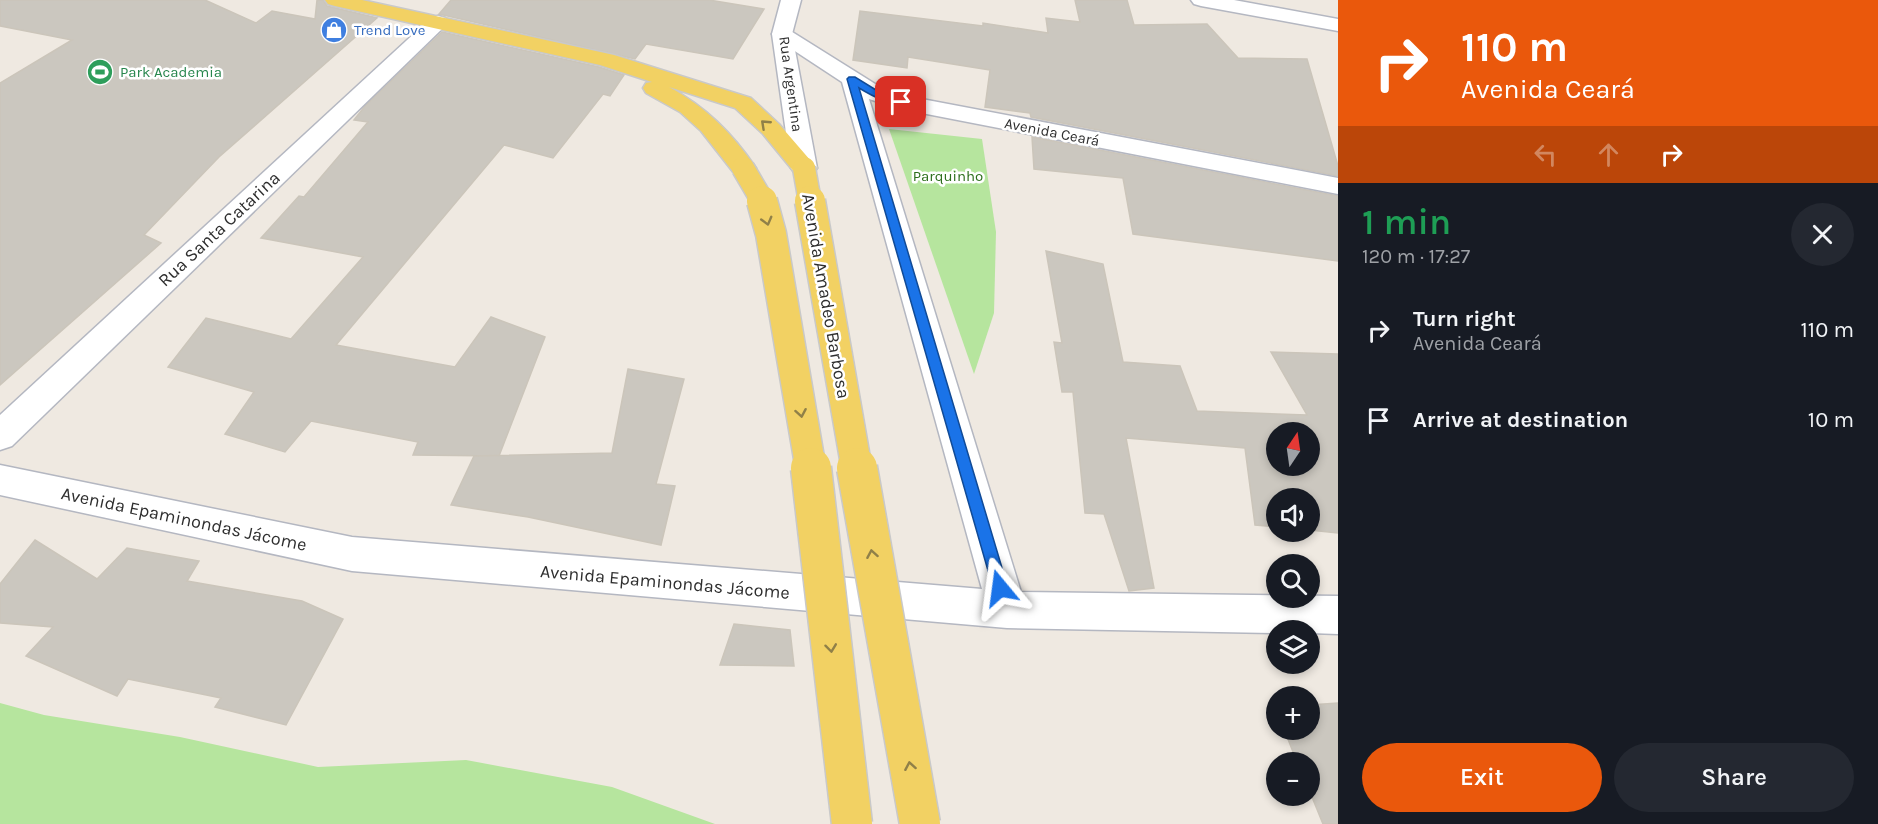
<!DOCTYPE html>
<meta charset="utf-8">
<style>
body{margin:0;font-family:Karla,sans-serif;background:#242831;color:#f1f3f6;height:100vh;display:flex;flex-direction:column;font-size:22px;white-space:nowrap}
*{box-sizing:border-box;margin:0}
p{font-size:20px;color:#9ea1a6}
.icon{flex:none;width:33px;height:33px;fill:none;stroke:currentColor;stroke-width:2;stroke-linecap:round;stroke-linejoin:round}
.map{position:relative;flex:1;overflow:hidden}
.sheet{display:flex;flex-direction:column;background:#171b24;width:540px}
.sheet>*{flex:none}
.banner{background:#ea580c;color:#fff;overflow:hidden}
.needle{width:39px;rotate:13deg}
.fabs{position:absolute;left:1266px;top:422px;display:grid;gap:12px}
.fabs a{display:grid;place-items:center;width:54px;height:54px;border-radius:50%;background:#171b24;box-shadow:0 3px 9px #0003;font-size:30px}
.pin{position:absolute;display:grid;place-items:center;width:51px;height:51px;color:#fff;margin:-26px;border-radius:12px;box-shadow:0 3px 9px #0006}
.me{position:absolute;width:66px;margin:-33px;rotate:344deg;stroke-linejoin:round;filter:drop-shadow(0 0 4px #0008)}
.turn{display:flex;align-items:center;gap:21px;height:126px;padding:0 24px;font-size:27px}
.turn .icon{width:78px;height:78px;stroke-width:2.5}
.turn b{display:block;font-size:42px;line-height:51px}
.lanes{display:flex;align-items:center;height:57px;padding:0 24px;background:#0003;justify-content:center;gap:30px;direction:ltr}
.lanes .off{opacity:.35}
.round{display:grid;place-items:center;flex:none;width:63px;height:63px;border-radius:32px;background:#242831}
.summary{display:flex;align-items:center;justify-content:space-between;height:102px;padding:0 24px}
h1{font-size:36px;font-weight:600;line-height:45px;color:#1e9e55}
.action{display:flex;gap:12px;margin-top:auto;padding:12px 24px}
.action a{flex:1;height:69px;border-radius:36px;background:#ea580c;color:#fff;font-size:24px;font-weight:600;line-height:69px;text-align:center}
.action a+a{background:#242831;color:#f1f3f6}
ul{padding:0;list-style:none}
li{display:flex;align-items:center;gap:18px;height:90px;padding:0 24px}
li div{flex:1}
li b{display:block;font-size:22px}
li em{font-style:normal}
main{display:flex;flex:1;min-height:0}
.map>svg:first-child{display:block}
.green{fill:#b6e59e}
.building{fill:#cbc7bf;stroke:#cbc5ba;stroke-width:1.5;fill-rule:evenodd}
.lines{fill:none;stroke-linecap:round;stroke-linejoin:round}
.minor-casing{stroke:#b4b7c1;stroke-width:3}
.tertiary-casing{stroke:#b4b7c1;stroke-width:3}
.primary-casing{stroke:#c9c9c9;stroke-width:3}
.minor{fill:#fff;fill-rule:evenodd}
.tertiary{fill:#fff;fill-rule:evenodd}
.primary{fill:#f2d163;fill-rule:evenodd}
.primary-bridge-far2-casing{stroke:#c9c9c9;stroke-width:25;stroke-linecap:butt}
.primary-bridge-far1-casing{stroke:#c9c9c9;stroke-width:33;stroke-linecap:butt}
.primary-bridge-casing{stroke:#c9c9c9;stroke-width:43;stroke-linecap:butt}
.primary-bridge-far2{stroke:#f2d163;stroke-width:22}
.primary-bridge-far1{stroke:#f2d163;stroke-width:30}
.primary-bridge{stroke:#f2d163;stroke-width:40}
.oneway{stroke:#908048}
.route{fill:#1a73e8;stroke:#114b97;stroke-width:1.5}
.labels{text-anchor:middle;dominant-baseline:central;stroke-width:5;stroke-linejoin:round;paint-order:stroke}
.far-shop-label{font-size:15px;fill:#366cbe;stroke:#fff;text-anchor:start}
.far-leisure-label{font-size:15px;fill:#27864d;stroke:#fff;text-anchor:start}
.far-street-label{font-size:15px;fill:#2e2e2e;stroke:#fff}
.far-park-label{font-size:15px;fill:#2c6e1b;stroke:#fff}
.street-label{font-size:18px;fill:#2e2e2e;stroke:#fff}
</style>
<main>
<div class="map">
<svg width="1338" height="824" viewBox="0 0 1338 824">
<rect width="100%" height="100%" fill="#efe9e1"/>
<g class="green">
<polygon points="889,129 982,139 996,232 994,313 974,374"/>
<polygon points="0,703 44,715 180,737 318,767 466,760 612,787 715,824 0,824"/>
</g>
<g class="building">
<polygon points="0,0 205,0 256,23 272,11 315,19 317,0 323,0 327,6 377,18 219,157 144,235 161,243 0,385 0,83 72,40 0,26"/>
<polygon points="451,0 709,0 764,9 733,59 646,44 635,59 439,14"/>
<polygon points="1075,0 1127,0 1134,25 1207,24 1238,58 1307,59 1338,166 1338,176 1031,117 1030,113 985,107 990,70 908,57 907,68 853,60 860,11 983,26 983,23 1048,33 1046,18 1080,22"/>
<polygon points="442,32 599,67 624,75 610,96 603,94 553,158 504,145 336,345 455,367 491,317 545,337 499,456 413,455 418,442 311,421 285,452 225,434 254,392 168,367 206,318 291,339 363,257 261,238 299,196 304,197 368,122 354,120 365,106"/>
<polygon points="1032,137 1338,196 1338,261 1133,234 1123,178 1034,169"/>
<path d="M 1046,251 L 1103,264 L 1123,362 L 1180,366 L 1197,411 L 1307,415 L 1271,352 L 1338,354 L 1338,533 L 1310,530 L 1310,498 L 1276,498 L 1276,527 L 1255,525 L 1245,448 L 1126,438 L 1154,588 L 1129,591 L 1104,514 L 1085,513 L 1073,392 L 1062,392 L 1054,342 L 1062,343 ZM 1276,432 L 1310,432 L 1310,465 L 1276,465 Z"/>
<polygon points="628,369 684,379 656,484 675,486 661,545 528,517 451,505 474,456 612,453"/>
<polygon points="35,540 97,579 127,548 199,561 187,581 302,601 343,619 286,725 215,707 221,698 128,679 117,696 26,656 53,627 0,623 0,584"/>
<polygon points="734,624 790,630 794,666 720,665"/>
<polygon points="1338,703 1338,824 1323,824 1310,792 1310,762 1297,762 1284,729 1310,729 1310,705"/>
</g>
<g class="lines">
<g class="minor-casing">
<g id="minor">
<polygon points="1191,0 1234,0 1338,19 1338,31 1201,6 1194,4"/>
<polygon points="438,16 445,18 448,22 445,26 12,446 0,450 0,415 431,18"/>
<polygon points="782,28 789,30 880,87 906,96 1338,178 1338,194 901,109 869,99 1021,592 1338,596 1338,634 1310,633 1310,630 1276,630 1276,633 1007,628 352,571 0,495 0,465 352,537 982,589 842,82 775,38 772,34 775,30"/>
</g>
</g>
<g class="tertiary-casing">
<polygon id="tertiary" points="781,0 801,0 792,34 817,168 813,173 804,176 795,173 791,168 772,34"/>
</g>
<g class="primary-casing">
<path id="primary" d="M 325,0 L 362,0 L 614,55 L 751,98 L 779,124 L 817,168 L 813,173 L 804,176 L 795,173 L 763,134 L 735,108 L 669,87 C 706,107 732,133 756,168 L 752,173 L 743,176 L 734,173 L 701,131 L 680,112 L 646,93 L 643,88 L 646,83 L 652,82 L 600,65 L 335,6 L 328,4 Z"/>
</g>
<use href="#minor" class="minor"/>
<use href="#tertiary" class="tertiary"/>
<use href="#primary" class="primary"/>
<g class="primary-bridge-far2-casing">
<g id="primary-bridge-far2">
<polyline points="743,168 763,202"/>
<polyline points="804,168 810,202"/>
</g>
</g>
<g class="primary-bridge-far1-casing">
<g id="primary-bridge-far1">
<polyline points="762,201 771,234 811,470"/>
<polyline points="810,201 857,470"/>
</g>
</g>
<g class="primary-bridge-casing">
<g id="primary-bridge">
<polyline points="811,468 852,824"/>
<polyline points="857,468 920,824"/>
</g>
</g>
<use href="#primary-bridge-far2" class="primary-bridge-far2"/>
<use href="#primary-bridge-far1" class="primary-bridge-far1"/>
<use href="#primary-bridge" class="primary-bridge"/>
</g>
<defs><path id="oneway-chevron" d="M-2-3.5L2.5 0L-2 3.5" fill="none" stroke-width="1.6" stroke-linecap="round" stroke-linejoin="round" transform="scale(1.5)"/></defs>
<g class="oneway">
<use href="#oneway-chevron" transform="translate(765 124) rotate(-137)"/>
<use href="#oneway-chevron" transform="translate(767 221) rotate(75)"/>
<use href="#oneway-chevron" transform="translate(801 413) rotate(80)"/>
<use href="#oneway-chevron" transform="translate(872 554) rotate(-100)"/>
<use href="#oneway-chevron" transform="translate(831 648) rotate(83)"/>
<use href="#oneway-chevron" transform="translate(910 766) rotate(-100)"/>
</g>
<path class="route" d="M 849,77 L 855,77 L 876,90 L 905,102 C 895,109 869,94 859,88 L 1008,588 L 1006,594 L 1000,596 L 995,594 L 993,588 L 847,79 Z"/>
<defs>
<g id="shop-disc" transform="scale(1.35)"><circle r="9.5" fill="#3f7fe0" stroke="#fff"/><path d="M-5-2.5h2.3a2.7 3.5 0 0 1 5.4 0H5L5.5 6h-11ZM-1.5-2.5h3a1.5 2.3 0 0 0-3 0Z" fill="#fff"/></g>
<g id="stadium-disc" transform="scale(1.35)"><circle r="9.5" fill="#2e9e5b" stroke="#fff"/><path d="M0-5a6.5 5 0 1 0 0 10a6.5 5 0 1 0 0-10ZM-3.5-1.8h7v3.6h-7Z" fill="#fff"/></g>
</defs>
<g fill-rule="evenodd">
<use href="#shop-disc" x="334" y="30"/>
<use href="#stadium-disc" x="100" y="72"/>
</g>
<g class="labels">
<g class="far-shop-label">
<text x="354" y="30">Trend Love</text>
</g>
<g class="far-leisure-label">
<text x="120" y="72">Park Academia</text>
</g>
<g class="far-street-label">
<text transform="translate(791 84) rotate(82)">Rua Argentina</text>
<text transform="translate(1052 132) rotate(11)">Avenida Ceará</text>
</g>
<g class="far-park-label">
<text x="948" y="176">Parquinho</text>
</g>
<g class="street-label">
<text transform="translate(219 229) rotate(-43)">Rua Santa Catarina</text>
<text transform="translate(826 296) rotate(80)">Avenida Amadeo Barbosa</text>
<text transform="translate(184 519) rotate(12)">Avenida Epaminondas Jácome</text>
<text transform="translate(665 582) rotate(5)">Avenida Epaminondas Jácome</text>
</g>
</g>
</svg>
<div class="fabs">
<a><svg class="needle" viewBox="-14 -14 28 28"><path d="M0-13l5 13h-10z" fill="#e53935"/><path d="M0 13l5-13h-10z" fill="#9ea1a6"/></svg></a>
<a><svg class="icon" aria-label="sound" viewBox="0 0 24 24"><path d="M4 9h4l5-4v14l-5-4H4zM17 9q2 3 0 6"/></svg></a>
<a><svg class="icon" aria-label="search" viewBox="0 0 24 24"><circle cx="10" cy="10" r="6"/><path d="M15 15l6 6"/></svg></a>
<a><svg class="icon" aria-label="layers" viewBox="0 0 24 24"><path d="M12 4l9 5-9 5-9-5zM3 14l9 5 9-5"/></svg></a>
<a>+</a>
<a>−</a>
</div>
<div class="pin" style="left:901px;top:102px;background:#d93025"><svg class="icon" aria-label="arrive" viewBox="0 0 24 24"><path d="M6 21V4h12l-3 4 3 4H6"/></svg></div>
<svg class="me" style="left:1000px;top:588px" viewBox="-20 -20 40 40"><path d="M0-17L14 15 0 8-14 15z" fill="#1a73e8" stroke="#fff" stroke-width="4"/></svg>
</div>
<section class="sheet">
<div class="banner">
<div class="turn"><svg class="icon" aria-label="right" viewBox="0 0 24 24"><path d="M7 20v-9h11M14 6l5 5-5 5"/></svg><div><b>110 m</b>Avenida Ceará</div></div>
<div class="lanes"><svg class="icon off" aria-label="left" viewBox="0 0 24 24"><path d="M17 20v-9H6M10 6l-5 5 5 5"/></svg><svg class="icon off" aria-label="ahead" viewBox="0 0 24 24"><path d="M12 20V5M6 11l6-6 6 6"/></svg><svg class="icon" aria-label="right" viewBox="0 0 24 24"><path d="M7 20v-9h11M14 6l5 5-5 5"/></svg></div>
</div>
<div class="summary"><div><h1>1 min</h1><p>120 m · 17:27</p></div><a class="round"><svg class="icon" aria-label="close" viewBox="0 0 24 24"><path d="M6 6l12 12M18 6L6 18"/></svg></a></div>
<ul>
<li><svg class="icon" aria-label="right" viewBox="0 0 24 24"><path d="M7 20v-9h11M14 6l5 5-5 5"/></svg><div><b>Turn right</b><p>Avenida Ceará</p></div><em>110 m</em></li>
<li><svg class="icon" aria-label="arrive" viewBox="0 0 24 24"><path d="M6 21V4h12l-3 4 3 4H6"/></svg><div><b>Arrive at destination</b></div><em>10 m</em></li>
</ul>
<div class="action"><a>Exit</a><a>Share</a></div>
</section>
</main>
